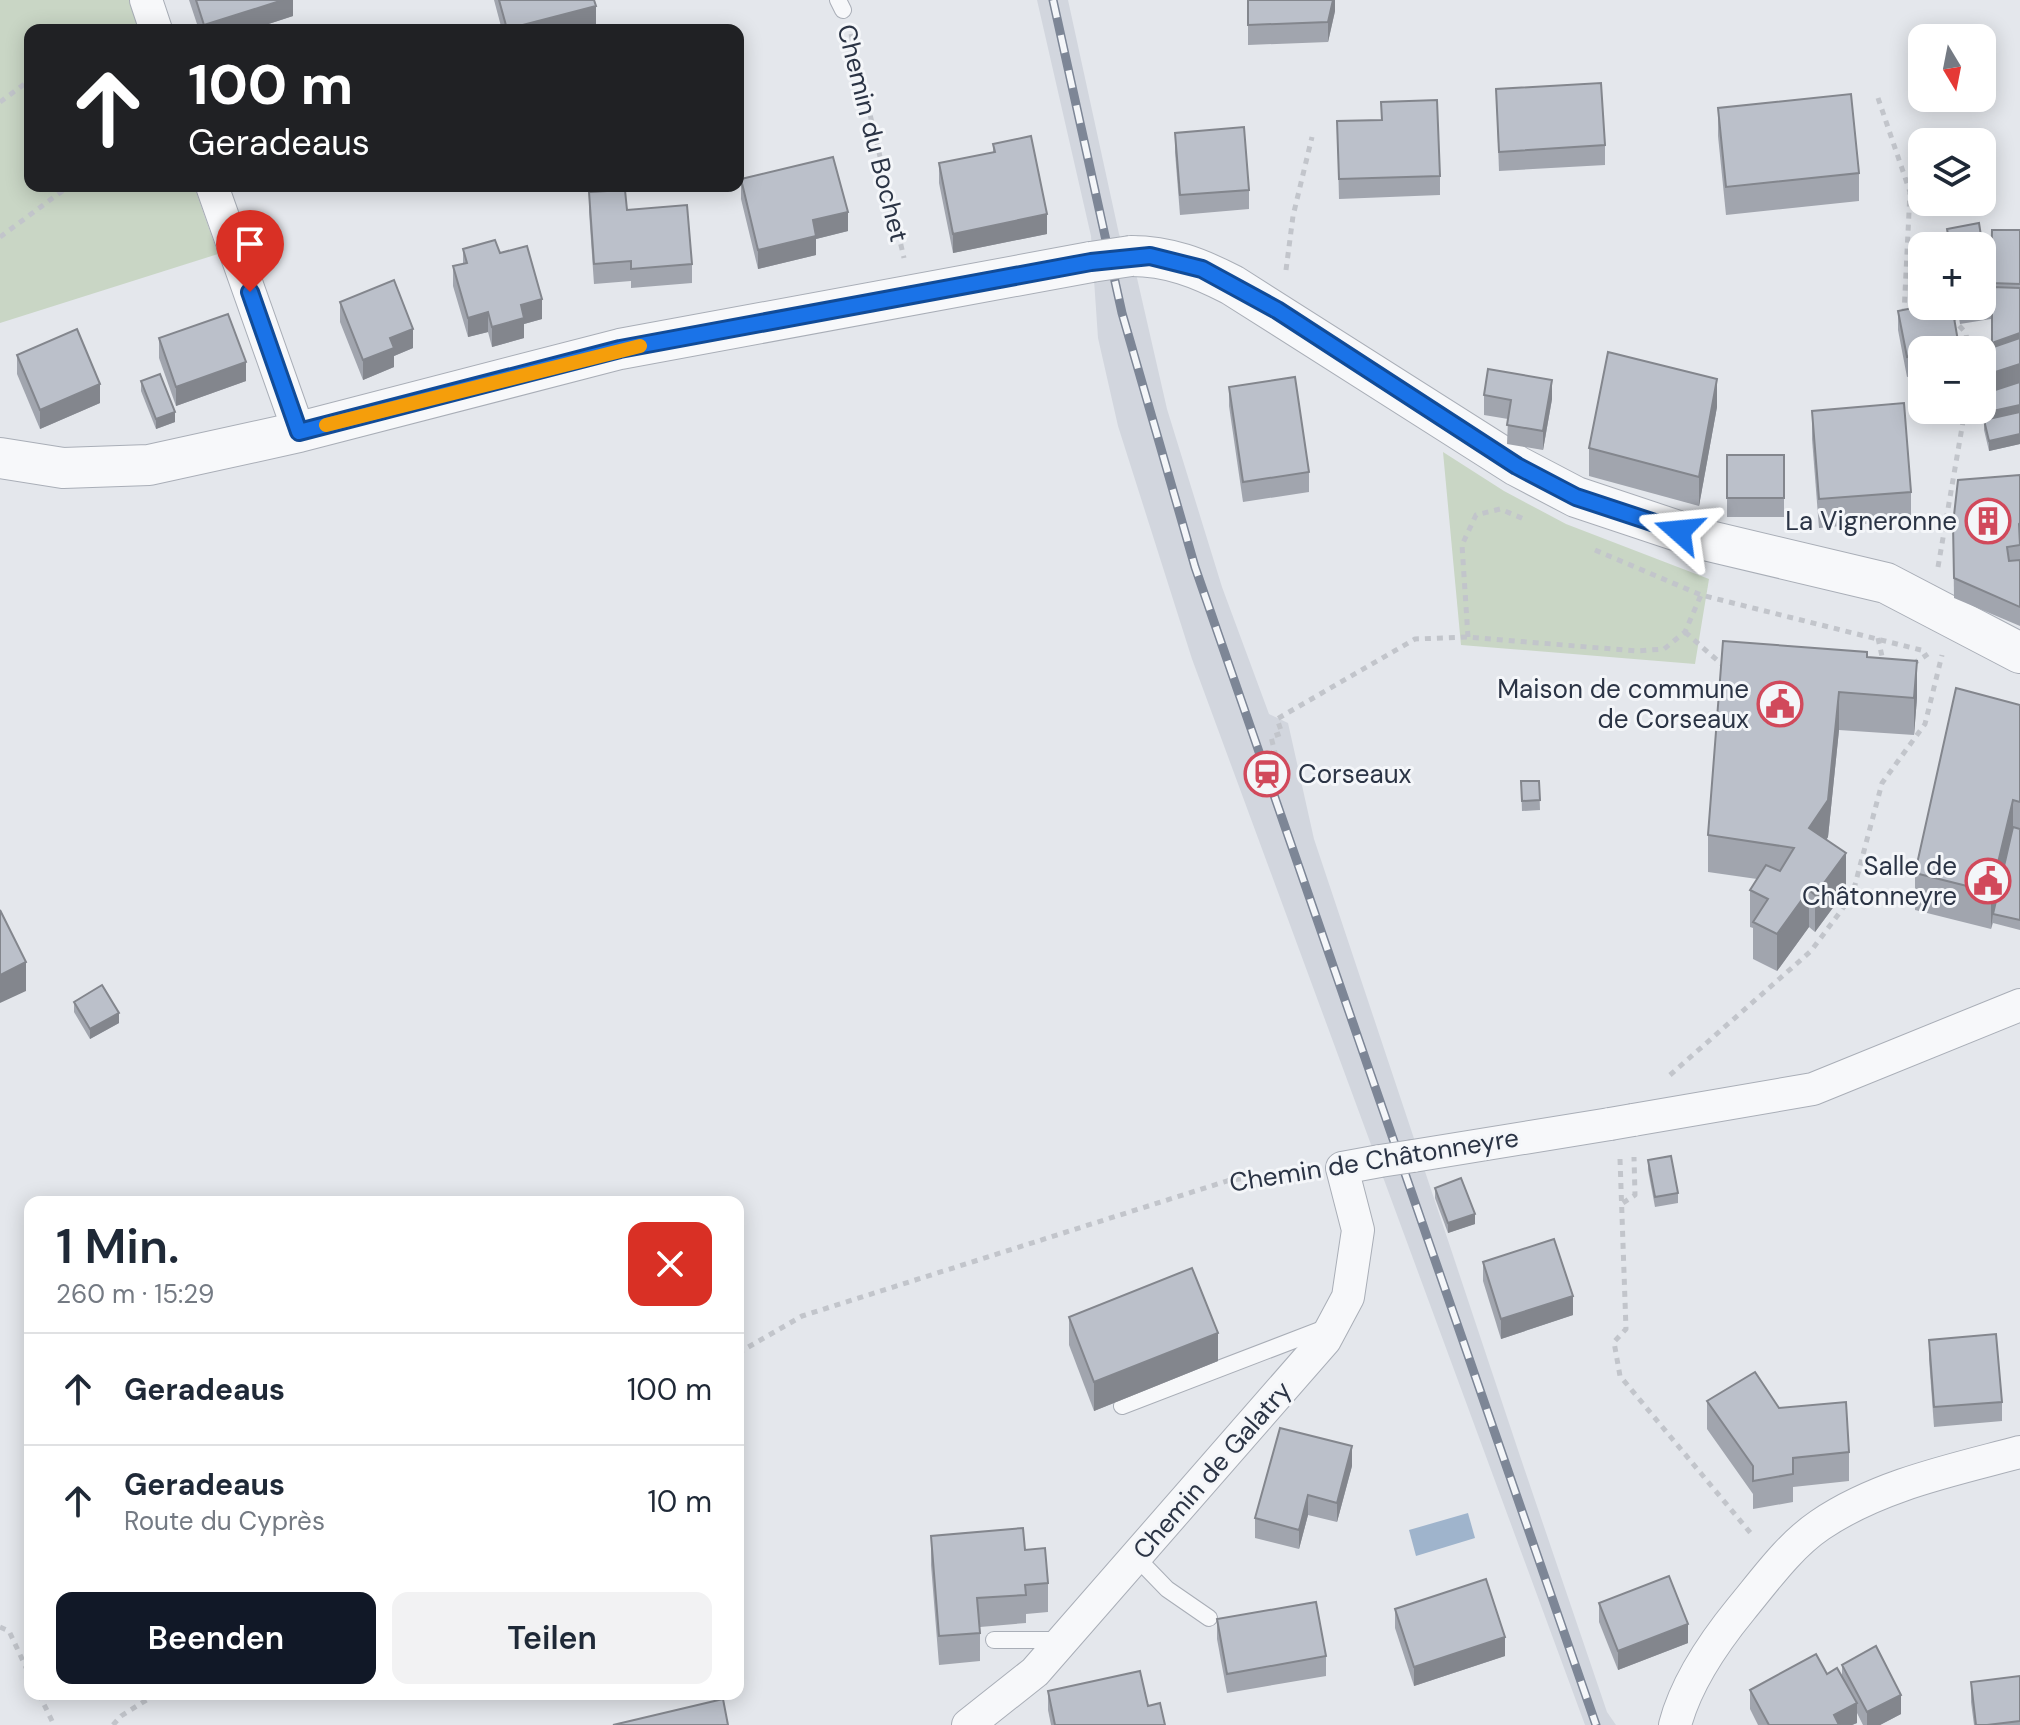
<!DOCTYPE html>
<html lang="de">
<meta charset="utf-8">
<style>
body{margin:0;font-family:"DM Sans",sans-serif;background:#f2f2f3;color:#1f2937;height:100vh;display:flex;flex-direction:column;font-size:30px;white-space:nowrap}
*{box-sizing:border-box;margin:0}
p{font-size:26px;color:#747a83}
.icon{flex:none;width:44px;height:44px;fill:none;stroke:currentColor;stroke-width:2;stroke-linecap:round;stroke-linejoin:round}
.map{position:relative;flex:1;overflow:hidden}
.panel{position:absolute;left:24px;top:1196px;width:720px;height:504px;display:flex;flex-direction:column;background:#fff;border-radius:16px;box-shadow:0 4px 20px #0003}
.panel>*{flex:none}
.guide{position:absolute;left:24px;top:24px;width:720px;height:168px;border-radius:16px;box-shadow:0 4px 20px #0003;background:#202124;color:#fff;overflow:hidden}
.needle{width:52px;rotate:170deg}
.fabs{position:absolute;left:1908px;top:24px;display:grid;gap:16px}
.fabs a{display:grid;place-items:center;width:88px;height:88px;border-radius:16px;background:#fff;box-shadow:0 4px 20px #0003;font-size:40px}
.pin{position:absolute;display:grid;place-items:center;width:68px;height:68px;color:#fff;margin:-82px -34px;border-radius:50% 50% 50% 0;rotate:-45deg;box-shadow:0 0 8px #0007}
.pin .icon{rotate:45deg}
.me{position:absolute;width:88px;margin:-44px;rotate:288deg;stroke-linejoin:round;filter:drop-shadow(0 0 6px #0008)}
.turn{display:flex;align-items:center;gap:28px;height:168px;padding:0 32px;font-size:36px}
.turn .icon{width:104px;height:104px;stroke-width:2.5}
.turn b{display:block;font-size:56px;line-height:68px}
.round{display:grid;place-items:center;flex:none;width:84px;height:84px;border-radius:16px;background:#f2f2f3}
.summary{display:flex;align-items:center;justify-content:space-between;height:136px;padding:0 32px}
h1{font-size:48px;font-weight:600;line-height:60px}
.button{display:flex;gap:16px;margin-top:auto;padding:16px 32px}
.button a{flex:1;height:92px;border-radius:16px;background:#111827;color:#fff;font-size:32px;font-weight:600;line-height:92px;text-align:center}
.button a+a{background:#f2f2f3;color:#1f2937}
ul{padding:0;list-style:none}
li{display:flex;align-items:center;gap:24px;height:112px;padding:0 32px;border-top:2px solid #e0e1e3}
li div{flex:1}
li b{display:block;font-size:30px}
li em{font-style:normal}
.map>svg:first-child{display:block}
.built{fill:#d2d6de}
.green{fill:#c9d6c5}
.water{fill:#9fb4cc}
.lines{fill:none;stroke-linecap:round;stroke-linejoin:round}
.service-casing{stroke:#a9aeb7;stroke-width:18}
.minor-casing{stroke:#a9aeb7;stroke-width:34}
.tertiary-casing{stroke:#a9aeb7;stroke-width:42}
.path{stroke:#c2c5cb;stroke-width:5;stroke-dasharray:6 6;stroke-linecap:butt}
.service{stroke:#f7f8fa;stroke-width:16}
.minor{stroke:#f7f8fa;stroke-width:32}
.tertiary{stroke:#f7f8fa;stroke-width:40}
.rail-casing{stroke:#7d8696;stroke-width:9}
.rail{stroke:#f4f6f9;stroke-width:6;stroke-dasharray:18;stroke-linecap:butt}
.minor-bridge-casing{stroke:#a9aeb7;stroke-width:34;stroke-linecap:butt}
.tertiary-bridge-casing{stroke:#a9aeb7;stroke-width:42;stroke-linecap:butt}
.minor-bridge{stroke:#f7f8fa;stroke-width:32}
.tertiary-bridge{stroke:#f7f8fa;stroke-width:40}
.wall{fill:#a1a5ae}
.shaded-wall{fill:#83868d}
.building{fill:#bbc0ca;stroke:#83868d;stroke-width:2}
.route-casing{stroke:#114b97;stroke-width:20}
.route{stroke:#1a73e8;stroke-width:14}
.slow{stroke:#f59e0b;stroke-width:14}
.labels{text-anchor:middle;dominant-baseline:central;stroke-width:6;stroke-linejoin:round;paint-order:stroke}
.street-label{font-size:26px;fill:#2b3445;stroke:#f4f6f9}
.poi-label{font-size:26px;fill:#2b3445;stroke:#f4f6f9;text-anchor:end}
</style>
<div class="map">
<svg width="2020" height="1725" viewBox="0 0 2020 1725">
<rect width="100%" height="100%" fill="#e4e7ec"/>
<polygon class="built" points="1037,0 1068,0 1119,234 1137,278 1167,409 1222,587 1269,714 1288,723 1314,839 1520,1456 1607,1712 1616,1725 1585,1725 1192,659 1118,426 1098,338 1091,236"/>
<g class="green">
<polygon points="0,0 129,0 140,30 30,30 30,186 194,186 218,254 0,323"/>
<polygon points="1443,452 1504,491 1566,524 1709,579 1695,664 1461,645"/>
</g>
<polygon class="water" points="1468,1513 1475,1538 1416,1556 1409,1530"/>
<g class="lines">
<g class="service-casing">
<g id="service">
<polyline points="838,0 843,10"/>
<polyline points="1122,1406 1328,1327"/>
<polyline points="1136,1557 1167,1589 1209,1618"/>
<polyline points="994,1640 1062,1640"/>
</g>
</g>
<g class="minor-casing">
<g id="minor">
<polyline points="146,0 156,30"/>
<polyline points="212,186 299,432"/>
<polyline points="1633,1120 1813,1089 2020,1005"/>
<polyline points="1413,1156 1610,1124"/>
<polyline points="968,1725 1035,1672 1325,1340 1348,1297 1358,1230 1342,1168 1380,1161"/>
<path d="M 1675,1725 C 1686,1683 1714,1642 1741,1609 C 1765,1580 1789,1546 1820,1525 C 1879,1485 1953,1470 2020,1452"/>
</g>
</g>
<g class="tertiary-casing">
<g id="tertiary">
<path d="M 1131,256 C 1169,256 1199,268 1232,285 L 1517,466 L 1576,497 L 1705,540 L 1886,583 L 2020,653"/>
<polyline points="0,458 63,468 149,465 299,432 620,349 1091,262"/>
</g>
</g>
<g class="path">
<polyline points="851,34 904,258"/>
<polyline points="1878,98 1910,192 1904,313"/>
<polyline points="0,102 30,80"/>
<polyline points="0,237 69,186"/>
<polyline points="1286,270 1293,216 1312,137"/>
<polyline points="1951,317 1966,333 1968,350"/>
<polyline points="1595,550 1701,595"/>
<polyline points="1938,567 1965,410"/>
<polyline points="1685,632 1726,668"/>
<polyline points="1468,637 1462,545 1476,515 1500,509 1524,519"/>
<polyline points="1878,638 1883,661"/>
<polyline points="1913,664 1931,652"/>
<polyline points="1279,768 1271,737 1282,733 1277,719 1415,639 1468,637 1636,651 1664,649 1685,632 1701,595 1921,650"/>
<polyline points="1670,1075 1811,951 1852,896 1882,783 1925,724 1942,655"/>
<polyline points="1620,1159 1626,1329 1614,1342 1620,1376 1753,1536"/>
<polyline points="1623,1203 1635,1195 1634,1157"/>
<polyline points="738,1353 802,1316 1230,1180 1306,1172"/>
<polyline points="0,1627 9,1631 30,1676"/>
<polyline points="39,1694 54,1725"/>
<polyline points="113,1725 121,1716 156,1694"/>
</g>
<use href="#service" class="service"/>
<use href="#minor" class="minor"/>
<use href="#tertiary" class="tertiary"/>
<g class="rail-casing">
<polyline id="rail" points="1053,0 1122,313 1195,567 1596,1725"/>
</g>
<use href="#rail" class="rail"/>
<g class="minor-bridge-casing">
<g id="minor-bridge">
<polyline points="1610,1124 1633,1120"/>
<polyline points="1380,1161 1413,1156"/>
</g>
</g>
<g class="tertiary-bridge-casing">
<polyline id="tertiary-bridge" points="1091,262 1131,256"/>
</g>
<use href="#minor-bridge" class="minor-bridge"/>
<use href="#tertiary-bridge" class="tertiary-bridge"/>
</g>
<g class="wall">
<polygon points="189,0 293,0 293,16 250,30 199,30"/>
<polygon points="494,0 594,0 596,26 579,30 502,30"/>
<polygon points="1248,0 1335,0 1335,11 1328,42 1248,45"/>
<polygon points="1496,89 1605,145 1605,165 1499,171"/>
<polygon points="1381,102 1440,176 1440,195 1339,199 1337,121 1381,120"/>
<polygon points="1718,108 1859,173 1859,201 1726,215 1718,136"/>
<polygon points="1175,133 1249,190 1249,209 1180,215 1175,152"/>
<polygon points="993,144 1047,234 953,253 939,183 939,163 993,153"/>
<polygon points="741,179 848,231 816,239 816,255 758,269 741,199"/>
<polygon points="589,192 627,210 692,264 692,283 631,288 631,281 594,284 589,212"/>
<polygon points="1979,223 1991,300 1992,230 2020,230 2020,444 1989,451 1984,430 1984,420 1988,419 1986,393 1982,371 1982,351 1992,348 1992,303 1991,319 1960,324 1957,306 1982,306 1982,246 1947,246 1947,229"/>
<polygon points="463,249 500,253 542,319 524,324 524,338 492,347 488,332 468,337 453,286 453,266 463,264"/>
<polygon points="340,302 413,348 394,356 394,367 363,380 340,322"/>
<polygon points="1898,311 1959,347 1959,350 1922,350 1922,374 1907,377 1898,330"/>
<polygon points="159,338 246,381 176,406 159,358"/>
<polygon points="17,355 100,403 40,429 17,374"/>
<polygon points="141,381 175,422 156,429 141,391"/>
<polygon points="1229,387 1309,472 1309,492 1243,502 1229,406"/>
<polygon points="1484,395 1552,399 1543,450 1507,444 1508,419 1484,415"/>
<polygon points="1717,407 1699,506 1589,476 1589,448"/>
<polygon points="1812,411 1911,492 1911,520 1819,528 1812,439"/>
<rect x="1727" y="455" width="57" height="62"/>
<polygon points="2020,475 2020,626 1954,598 1953,524"/>
<polygon points="1867,657 1917,698 1914,735 1839,730 1828,837 1826,840 1846,890 1815,932 1809,927 1777,971 1753,959 1753,928 1750,927 1750,890 1757,879 1708,872 1708,835"/>
<polygon points="2020,705 2020,930 1993,923 1991,929 1915,910 1915,873"/>
<polygon points="1521,781 1539,781 1540,810 1522,811"/>
<polygon points="74,1002 119,1023 90,1039 74,1012"/>
<polygon points="1648,1160 1678,1193 1678,1203 1655,1207 1648,1170"/>
<polygon points="1435,1188 1475,1224 1448,1233 1435,1198"/>
<polygon points="1483,1262 1573,1315 1501,1339 1483,1281"/>
<polygon points="1069,1317 1218,1361 1094,1411 1069,1345"/>
<polygon points="1929,1340 2002,1402 2002,1421 1934,1427 1929,1359"/>
<polygon points="1707,1401 1779,1408 1849,1452 1849,1481 1793,1487 1793,1502 1753,1509 1753,1494 1707,1429"/>
<polygon points="1352,1466 1337,1522 1308,1515 1299,1549 1255,1538 1255,1518"/>
<polygon points="931,1536 1025,1550 1048,1583 1048,1612 1026,1614 1026,1623 980,1627 980,1661 939,1665 931,1565"/>
<polygon points="1599,1603 1688,1643 1618,1670 1599,1622"/>
<polygon points="1395,1609 1505,1656 1414,1686 1395,1628"/>
<polygon points="1217,1619 1326,1656 1326,1676 1227,1693 1217,1639"/>
<polygon points="2020,1657 2020,1725 1974,1725 1971,1702 1971,1682 2020,1676"/>
<polygon points="1842,1665 1901,1714 1880,1725 1863,1725 1857,1713 1857,1723 1852,1725 1758,1725 1750,1709 1750,1690 1827,1674 1842,1675"/>
<polygon points="1048,1691 1148,1706 1165,1725 1051,1725 1048,1710"/>
</g>
<g class="shaded-wall">
<polygon points="283,0 293,0 293,16 250,30 204,30 204,25"/>
<polygon points="1333,0 1335,0 1335,11 1328,42 1328,22"/>
<polygon points="596,6 596,26 579,30 507,30 507,29"/>
<polygon points="848,212 848,231 816,239 816,255 758,269 758,250 813,220"/>
<polygon points="1047,214 1047,234 953,253 953,234"/>
<polygon points="542,299 542,319 524,324 524,338 492,347 492,327 521,305"/>
<polygon points="488,312 488,332 468,337 468,318"/>
<polygon points="413,329 413,348 394,356 394,367 363,380 363,360 390,338"/>
<polygon points="2020,333 2020,352 1992,362 1992,343"/>
<polygon points="246,362 246,381 176,406 176,387"/>
<polygon points="2020,364 2020,384 1986,394 1986,375"/>
<polygon points="1717,379 1717,407 1699,506 1699,477"/>
<polygon points="1552,380 1552,399 1543,450 1543,431"/>
<polygon points="100,384 100,403 40,429 40,410"/>
<polygon points="2020,405 2020,415 1988,422 1988,412"/>
<polygon points="175,412 175,422 156,429 156,419"/>
<polygon points="2020,434 2020,444 1989,451 1989,441"/>
<polygon points="1917,661 1917,698 1914,735 1914,698"/>
<polygon points="1839,692 1839,730 1828,837 1809,865 1809,828"/>
<polygon points="2013,800 2013,837 1993,914 1991,929 1991,892"/>
<polygon points="1846,853 1846,890 1815,932 1815,895"/>
<polygon points="1809,890 1809,927 1777,971 1777,934"/>
<polygon points="26,962 26,991 0,1003 0,975"/>
<polygon points="119,1013 119,1023 90,1039 90,1029"/>
<polygon points="1475,1214 1475,1224 1448,1233 1448,1223"/>
<polygon points="1573,1296 1573,1315 1501,1339 1501,1319"/>
<polygon points="1218,1333 1218,1361 1094,1411 1094,1382"/>
<polygon points="1352,1446 1352,1466 1337,1522 1337,1503"/>
<polygon points="1308,1495 1308,1515 1299,1549 1299,1530"/>
<polygon points="1688,1624 1688,1643 1618,1670 1618,1651"/>
<polygon points="1505,1637 1505,1656 1414,1686 1414,1667"/>
<polygon points="1901,1695 1901,1714 1880,1725 1867,1725 1867,1712"/>
<polygon points="1857,1703 1857,1723 1852,1725 1834,1725 1834,1715"/>
</g>
<g class="building">
<polygon points="196,0 283,0 204,25"/>
<polygon points="499,0 594,0 596,6 507,29"/>
<polygon points="1248,0 1333,0 1328,22 1248,25"/>
<polygon points="1601,83 1605,145 1499,152 1496,89"/>
<polygon points="1851,94 1859,173 1726,187 1718,108"/>
<polygon points="1437,100 1440,176 1339,179 1337,121 1382,120 1381,102"/>
<polygon points="1244,127 1249,190 1180,195 1175,133"/>
<polygon points="1031,136 1047,214 953,234 939,163 995,152 993,144"/>
<polygon points="833,157 848,212 813,220 816,236 758,250 741,179"/>
<polygon points="625,190 627,210 687,205 692,264 631,269 631,261 594,264 589,192"/>
<polygon points="1979,223 1991,300 1982,301 1982,246 1950,246 1947,229"/>
<polygon points="1992,230 2020,230 2020,284 1991,283"/>
<polygon points="495,240 500,253 527,246 542,299 521,305 524,318 492,327 488,312 468,318 453,266 467,263 463,249"/>
<polygon points="394,280 413,329 390,338 394,348 363,360 340,302"/>
<polygon points="1992,287 2020,288 2020,333 1992,343"/>
<polygon points="1923,306 1952,306 1959,347 1945,350 1922,350 1922,354 1907,357 1898,311"/>
<polygon points="228,314 246,362 176,387 159,338"/>
<polygon points="77,329 100,384 40,410 17,355"/>
<polygon points="2020,338 2020,364 1986,375 1982,351"/>
<polygon points="1608,352 1717,379 1699,477 1589,448"/>
<polygon points="1488,369 1552,380 1543,431 1507,425 1511,400 1484,395"/>
<polygon points="160,374 175,412 156,419 141,381"/>
<polygon points="1295,377 1309,472 1243,482 1229,387"/>
<polygon points="2020,382 2020,405 1988,412 1986,393"/>
<polygon points="1904,403 1911,492 1819,499 1812,411"/>
<polygon points="2020,412 2020,434 1989,441 1984,420"/>
<rect x="1727" y="455" width="57" height="43"/>
<polygon points="2020,475 2020,523 2019,524 2020,545 2007,547 2009,561 2020,560 2020,607 1954,578 1953,524 1958,480"/>
<polygon points="1723,641 1867,652 1867,657 1917,661 1914,698 1839,692 1828,800 1809,828 1846,853 1815,895 1809,890 1777,934 1753,922 1768,899 1750,890 1766,865 1780,871 1794,848 1708,835"/>
<polygon points="1956,688 2020,705 2020,802 2013,800 1991,892 1915,873"/>
<polygon points="1521,781 1539,781 1540,800 1522,801"/>
<polygon points="2013,827 2020,829 2020,920 1993,914"/>
<polygon points="0,910 26,962 0,975"/>
<polygon points="102,985 119,1013 90,1029 74,1002"/>
<polygon points="1671,1156 1678,1193 1655,1197 1648,1160"/>
<polygon points="1461,1178 1475,1214 1448,1223 1435,1188"/>
<polygon points="1554,1239 1573,1296 1501,1319 1483,1262"/>
<polygon points="1192,1268 1218,1333 1094,1382 1069,1317"/>
<polygon points="1996,1334 2002,1402 1934,1407 1929,1340"/>
<polygon points="1755,1372 1779,1408 1846,1402 1849,1452 1793,1458 1793,1474 1753,1481 1753,1466 1707,1401"/>
<polygon points="1280,1428 1352,1446 1337,1503 1308,1495 1299,1530 1255,1518"/>
<polygon points="1023,1528 1025,1550 1045,1548 1048,1583 1025,1585 1026,1595 977,1598 980,1633 939,1636 931,1536"/>
<polygon points="1669,1576 1688,1624 1618,1651 1599,1603"/>
<polygon points="1486,1579 1505,1637 1414,1667 1395,1609"/>
<polygon points="1316,1602 1326,1656 1227,1674 1217,1619"/>
<polygon points="1876,1646 1901,1695 1867,1712 1842,1665"/>
<polygon points="1816,1654 1827,1674 1837,1668 1857,1703 1834,1715 1839,1725 1769,1725 1750,1690"/>
<polygon points="1140,1671 1148,1706 1160,1703 1165,1725 1055,1725 1048,1691"/>
<polygon points="2020,1676 2020,1721 1987,1725 1976,1725 1971,1682"/>
<polygon points="723,1699 728,1725 613,1725"/>
</g>
<g class="lines">
<g class="route-casing">
<polyline id="route" points="250,292 299,432 620,349 1091,262 1150,256 1202,269 1277,310 1517,466 1576,497 1679,531"/>
</g>
<use href="#route" class="route"/>
<polyline class="slow" points="326,425 640,346"/>
</g>
<defs>
<g id="building-ring" transform="scale(2.3)"><circle r="9.5" fill="#f4f6f9" stroke="#d1495b" stroke-width="1.5"/><path d="M-4-6H4V6H1V3H-1V6H-4ZM-2.5-4.3h1.7v1.8h-1.7ZM.8-4.3h1.7v1.8H.8ZM-2.5-1h1.7V.8h-1.7ZM.8-1h1.7V.8H.8Z" fill="#d1495b"/></g>
<g id="civic-ring" transform="scale(2.3)"><circle r="9.5" fill="#f4f6f9" stroke="#d1495b" stroke-width="1.5"/><path d="M-.6-6.5H3V-4.5H.6V-3L4-1V1h2V6H-6V1h2V-1L-.6-3ZM-1.2 2.5V6h2.4V2.5Z" fill="#d1495b"/></g>
<g id="station-ring" transform="scale(2.3)"><circle r="9.5" fill="#f4f6f9" stroke="#d1495b" stroke-width="1.5"/><path d="M-3-6H3Q5-6 5-4V2Q5 4 3 4L4.5 6H3L1.5 4h-3L-3 6H-4.5L-3 4Q-5 4-5 2V-4Q-5-6-3-6ZM-3.5-4v3h7v-3ZM-3.5 1v1.5H-2V1ZM2 1v1.5H3.5V1Z" fill="#d1495b"/></g>
</defs>
<g fill-rule="evenodd">
<use href="#building-ring" x="1988" y="521"/>
<use href="#civic-ring" x="1780" y="704"/>
<use href="#station-ring" x="1267" y="774"/>
<use href="#civic-ring" x="1988" y="881"/>
</g>
<g class="labels">
<g class="street-label">
<text transform="translate(873 133) rotate(76)">Chemin du Bochet</text>
<text transform="translate(1374 1160) rotate(-9)">Chemin de Châtonneyre</text>
<text transform="translate(1212 1470) rotate(-49)">Chemin de Galatry</text>
</g>
<g class="poi-label">
<text x="1957" y="521">La Vigneronne</text>
<text x="1749" y="689">Maison de commune<tspan x="1749" dy="30">de Corseaux</tspan></text>
<text x="1298" y="774" text-anchor="start">Corseaux</text>
<text x="1957" y="866">Salle de<tspan x="1957" dy="30">Châtonneyre</tspan></text>
</g>
</g>
</svg>
<div class="fabs">
<a><svg class="needle" viewBox="-14 -14 28 28"><path d="M0-13l5 13h-10z" fill="#e53935"/><path d="M0 13l5-13h-10z" fill="#747a83"/></svg></a>
<a><svg class="icon" aria-label="layers" viewBox="0 0 24 24"><path d="M12 4l9 5-9 5-9-5zM3 14l9 5 9-5"/></svg></a>
<a>+</a>
<a>−</a>
</div>
<div class="pin" style="left:250px;top:292px;background:#d93025"><svg class="icon" aria-label="arrive" viewBox="0 0 24 24"><path d="M6 21V4h12l-3 4 3 4H6"/></svg></div>
<svg class="me" style="left:1679px;top:531px" viewBox="-20 -20 40 40"><path d="M0-17L14 15 0 8-14 15z" fill="#1a73e8" stroke="#fff" stroke-width="4"/></svg>
<div class="guide">
<div class="turn"><svg class="icon" aria-label="ahead" viewBox="0 0 24 24"><path d="M12 20V5M6 11l6-6 6 6"/></svg><div><b>100 m</b>Geradeaus</div></div>
</div>
<section class="panel">
<div class="summary"><div><h1>1 Min.</h1><p>260 m · 15:29</p></div><a class="round" style="background:#d93025;color:#fff"><svg class="icon" aria-label="close" viewBox="0 0 24 24"><path d="M6 6l12 12M18 6L6 18"/></svg></a></div>
<ul>
<li><svg class="icon" aria-label="ahead" viewBox="0 0 24 24"><path d="M12 20V5M6 11l6-6 6 6"/></svg><div><b>Geradeaus</b></div><em>100 m</em></li>
<li><svg class="icon" aria-label="ahead" viewBox="0 0 24 24"><path d="M12 20V5M6 11l6-6 6 6"/></svg><div><b>Geradeaus</b><p>Route du Cyprès</p></div><em>10 m</em></li>
</ul>
<div class="button"><a>Beenden</a><a>Teilen</a></div>
</section>
</div>
